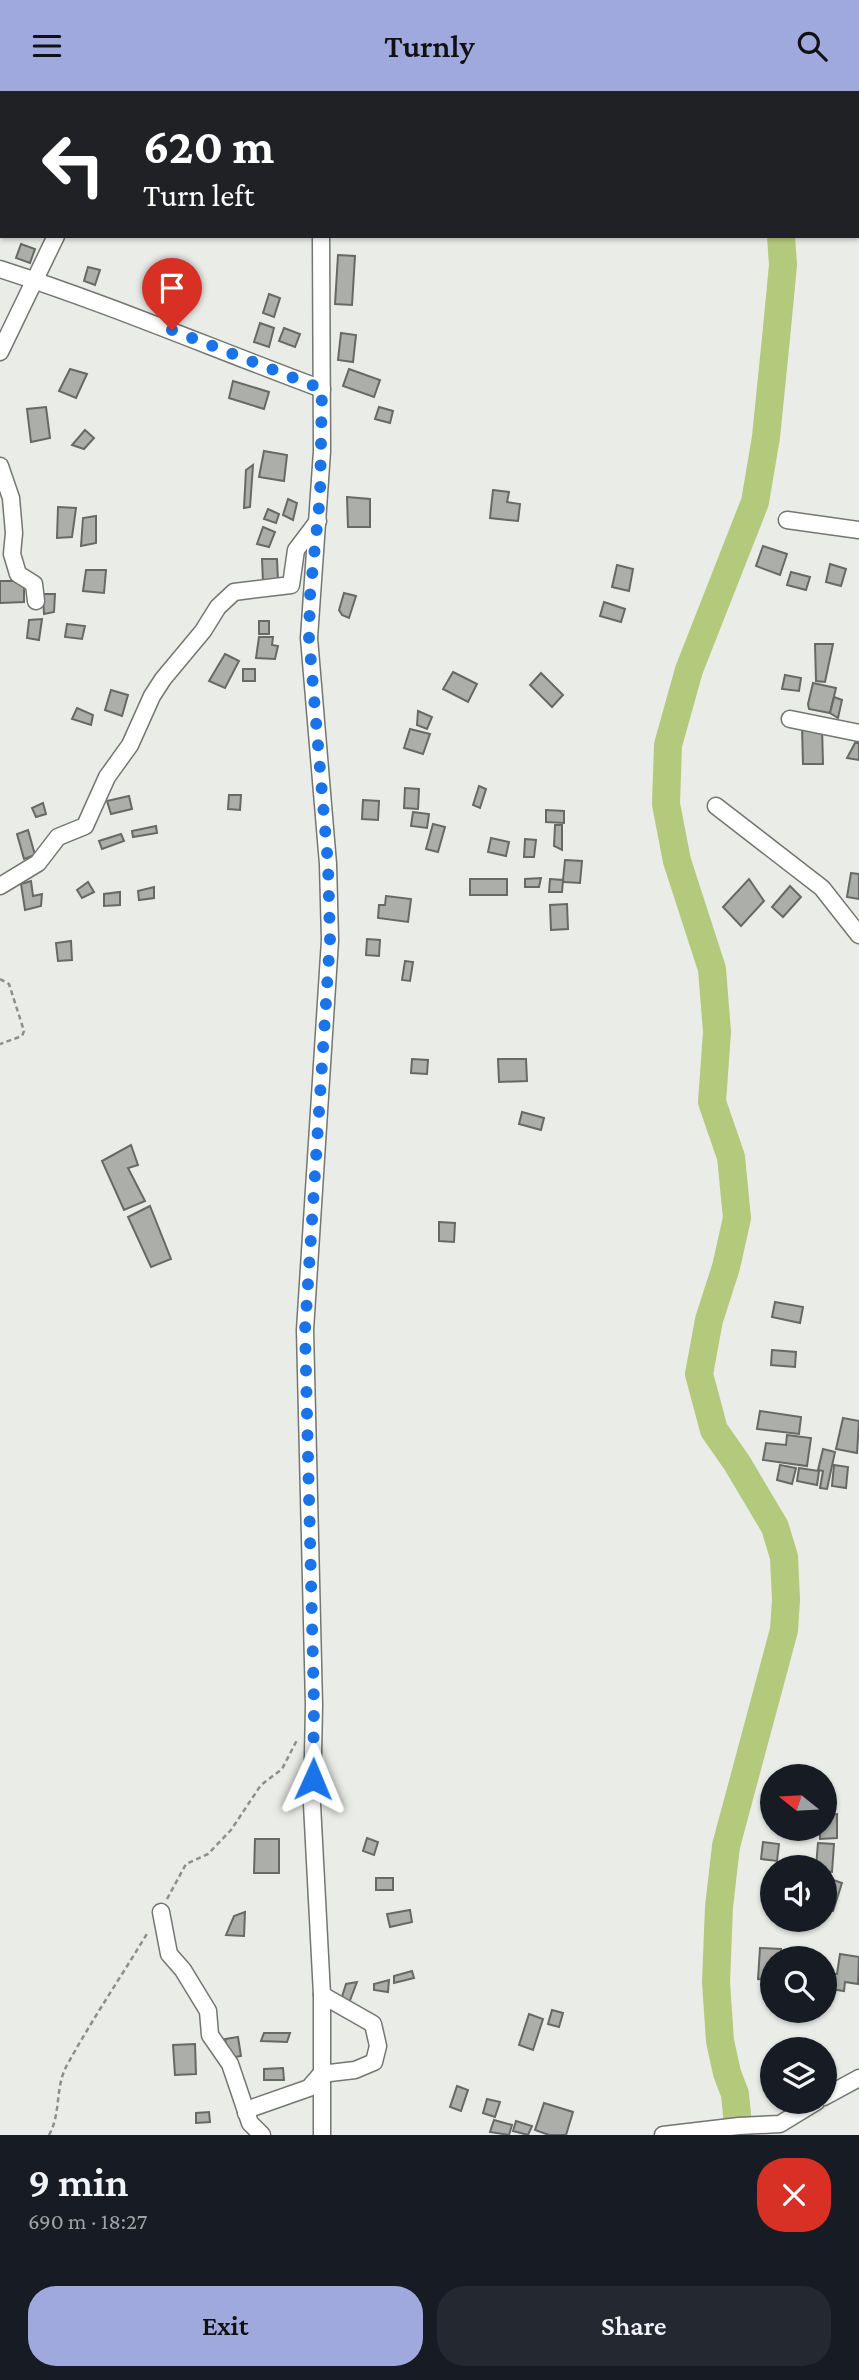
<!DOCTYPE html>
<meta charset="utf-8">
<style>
body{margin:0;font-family:"Crimson Pro",serif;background:#242831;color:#f1f3f6;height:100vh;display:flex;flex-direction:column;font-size:26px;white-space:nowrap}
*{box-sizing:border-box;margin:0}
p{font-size:23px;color:#9ea1a6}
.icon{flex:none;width:38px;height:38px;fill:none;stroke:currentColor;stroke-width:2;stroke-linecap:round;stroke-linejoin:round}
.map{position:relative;height:2044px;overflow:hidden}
.side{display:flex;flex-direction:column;background:#171b24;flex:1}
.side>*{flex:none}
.hud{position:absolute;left:0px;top:0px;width:859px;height:147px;box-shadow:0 2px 5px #0004;background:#202124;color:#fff;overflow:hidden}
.needle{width:46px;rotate:288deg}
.fabs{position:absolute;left:760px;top:1673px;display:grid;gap:14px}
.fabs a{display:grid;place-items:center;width:77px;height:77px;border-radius:50%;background:#171b24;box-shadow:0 2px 5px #0004;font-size:35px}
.pin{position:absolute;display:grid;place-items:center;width:60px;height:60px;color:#fff;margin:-72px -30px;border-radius:50% 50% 50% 0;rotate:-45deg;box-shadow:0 0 7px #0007}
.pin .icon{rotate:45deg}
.me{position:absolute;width:77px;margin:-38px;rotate:1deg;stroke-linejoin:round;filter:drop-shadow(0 0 5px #0008)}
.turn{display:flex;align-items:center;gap:24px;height:147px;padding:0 28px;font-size:32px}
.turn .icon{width:91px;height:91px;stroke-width:2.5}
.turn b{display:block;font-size:49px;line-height:60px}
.round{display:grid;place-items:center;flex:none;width:74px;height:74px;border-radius:28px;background:#242831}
.headline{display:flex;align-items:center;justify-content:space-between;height:119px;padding:0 28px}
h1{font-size:42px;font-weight:600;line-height:52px}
.cta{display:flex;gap:14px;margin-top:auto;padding:14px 28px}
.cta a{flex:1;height:80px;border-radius:28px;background:#a0a9de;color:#111;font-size:28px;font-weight:600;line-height:80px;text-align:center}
.cta a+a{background:#242831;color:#f1f3f6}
header{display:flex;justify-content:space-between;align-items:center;height:91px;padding:0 28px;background:#a0a9de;color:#111;font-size:32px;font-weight:600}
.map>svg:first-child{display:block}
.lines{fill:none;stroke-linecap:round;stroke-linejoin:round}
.river{stroke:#b3c97c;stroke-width:28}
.building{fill:#acaea9;stroke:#686964;stroke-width:2}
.street-casing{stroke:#747671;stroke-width:19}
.path{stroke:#8e8f8c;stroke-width:2.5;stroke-dasharray:5 3.5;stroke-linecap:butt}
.street{stroke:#fff;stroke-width:16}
.route{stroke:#1a73e8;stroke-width:12;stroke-dasharray:0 21.6}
</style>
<header><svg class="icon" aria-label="menu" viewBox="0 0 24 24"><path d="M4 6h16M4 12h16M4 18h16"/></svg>Turnly<svg class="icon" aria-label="search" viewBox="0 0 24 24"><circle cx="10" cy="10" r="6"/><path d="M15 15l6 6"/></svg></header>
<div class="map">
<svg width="859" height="2044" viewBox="0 0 859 2044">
<rect width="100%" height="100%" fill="#eaece7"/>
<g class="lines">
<g class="river">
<polyline points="754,0 755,2"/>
<polyline points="739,2044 735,2003 727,1982 720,1950 716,1891 719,1816 726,1755 784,1539 786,1509 784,1466 775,1436 737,1372 714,1339 699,1283 709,1229 726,1176 737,1127 731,1066 712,1011 717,941 712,878 677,770 666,713 668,654 689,579 755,411 766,346 776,247 783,174 781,145"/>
</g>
</g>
<g class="building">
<polygon points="21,153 35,158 30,172 16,167"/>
<polygon points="338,164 355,165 352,214 335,213"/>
<polygon points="88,176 100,179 95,194 84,190"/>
<polygon points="168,200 178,204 174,216 164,212"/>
<polygon points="269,203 280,207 274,226 263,222"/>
<polygon points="260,232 274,237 269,256 254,251"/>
<polygon points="284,237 300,243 295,256 279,250"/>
<polygon points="341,242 356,244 353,271 338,269"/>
<polygon points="70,278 87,283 76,307 59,300"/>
<polygon points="349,278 380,289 374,306 343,295"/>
<polygon points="233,290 269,301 264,318 229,307"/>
<polygon points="46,316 50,347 31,351 27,318"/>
<polygon points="379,316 393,320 390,332 375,328"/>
<polygon points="85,339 94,347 84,358 72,354"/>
<polygon points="264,360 287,364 284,390 259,386"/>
<polygon points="253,374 250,416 244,417 246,379"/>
<polygon points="493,399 509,401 507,411 520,413 518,430 490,427"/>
<polygon points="347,406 370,408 370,436 348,436"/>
<polygon points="288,408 297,412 293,429 283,424"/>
<polygon points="58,416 76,417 72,446 57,447"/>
<polygon points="268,418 279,423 276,432 264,428"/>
<polygon points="96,425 96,452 81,455 83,427"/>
<polygon points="263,436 275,441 269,456 257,453"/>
<polygon points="763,455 787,463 780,484 756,475"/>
<polygon points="262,468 277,468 278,490 263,491"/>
<polygon points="830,473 846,478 841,495 826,491"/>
<polygon points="617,474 633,478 629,500 612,496"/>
<polygon points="86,479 106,479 104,502 83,500"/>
<polygon points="791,481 810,486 806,499 787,494"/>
<polygon points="0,490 24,490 24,511 0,512"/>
<polygon points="344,502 356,505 349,527 342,524 339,519"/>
<polygon points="43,503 55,503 54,521 44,523"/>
<polygon points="604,511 625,518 621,531 600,525"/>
<polygon points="42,528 39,549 27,547 29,529"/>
<rect x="259" y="530" width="10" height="13"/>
<polygon points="67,533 85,535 82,548 65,546"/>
<polygon points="259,546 273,546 272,554 278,555 275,568 256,567"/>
<polygon points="815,553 833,553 825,591 816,590"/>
<polygon points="225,563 239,570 225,597 209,590"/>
<rect x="243" y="578" width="12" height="12"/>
<polygon points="453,581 477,593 468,611 443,598"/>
<polygon points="541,582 563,604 552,616 530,594"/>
<polygon points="785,584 801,587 799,600 782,598"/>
<polygon points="813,592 836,597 830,622 809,618 808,613"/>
<polygon points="111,599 128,604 122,625 105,619"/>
<polygon points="834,606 842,609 838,627 830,622"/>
<polygon points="77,617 93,624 91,634 72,628"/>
<polygon points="418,620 432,626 427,638 417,634"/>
<polygon points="802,635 822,635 823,673 803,673"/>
<polygon points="410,638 430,643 423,663 404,657"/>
<polygon points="855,652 859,652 859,669 847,667"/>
<polygon points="479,695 486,698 480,717 473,714"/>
<polygon points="405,697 419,698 418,718 404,717"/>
<polygon points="229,704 241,704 240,719 228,718"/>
<polygon points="129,705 132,718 111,723 107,710"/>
<polygon points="363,709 379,710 378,729 362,728"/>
<polygon points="43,712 46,723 36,726 32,717"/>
<polygon points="546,719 564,720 564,732 546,731"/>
<polygon points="413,721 429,723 427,737 411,735"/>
<polygon points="433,733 445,736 438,761 426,758"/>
<polygon points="555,734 562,734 562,759 554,755"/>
<polygon points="156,735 157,742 133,746 132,740"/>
<polygon points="28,739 35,764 24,768 17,743"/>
<polygon points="121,743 124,750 102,758 99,750"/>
<polygon points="491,747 509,751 506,765 488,761"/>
<polygon points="525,748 536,749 534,766 524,766"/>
<polygon points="565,769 582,770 580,792 564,791 563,789"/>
<polygon points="851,782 859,783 859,808 847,806"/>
<polygon points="541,787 539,796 525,796 525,788"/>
<rect x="470" y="788" width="37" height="16"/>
<polygon points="550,788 563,789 562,801 549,801"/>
<polygon points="749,788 764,810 741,835 723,816"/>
<polygon points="31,790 33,805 42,803 41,815 25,819 21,793"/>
<polygon points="88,791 94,801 82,807 77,799"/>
<polygon points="790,795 801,806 783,826 772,816"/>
<polygon points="154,796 154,807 139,809 138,800"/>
<polygon points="120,801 120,814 104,815 104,803"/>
<polygon points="386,805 411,808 408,831 378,827 379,814 385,814"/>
<polygon points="567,813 568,838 551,839 550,814"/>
<polygon points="367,848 380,849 379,865 366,864"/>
<polygon points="71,850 72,869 58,870 56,852"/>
<polygon points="405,870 413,871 410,890 402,889"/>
<polygon points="412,968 428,969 427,983 411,982"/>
<polygon points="498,968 526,968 527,990 499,991"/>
<polygon points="522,1021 544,1027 541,1039 519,1033"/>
<polygon points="131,1054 138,1074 128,1077 145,1110 124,1119 102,1070"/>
<polygon points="150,1115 171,1168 151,1176 128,1126"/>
<polygon points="439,1131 455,1132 454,1151 439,1150"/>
<polygon points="775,1211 803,1216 800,1232 772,1226"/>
<polygon points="772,1259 796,1261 795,1276 771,1274"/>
<polygon points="760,1320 801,1326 799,1343 757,1338"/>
<polygon points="843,1327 859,1330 857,1362 836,1358"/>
<polygon points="787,1344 811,1347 807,1375 763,1369 766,1352 786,1354"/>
<polygon points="823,1358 835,1361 827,1398 820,1397 823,1380 818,1379"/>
<polygon points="780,1374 796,1377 792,1393 777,1389"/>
<polygon points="834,1374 848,1376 846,1397 832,1395"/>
<polygon points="799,1377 819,1380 817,1394 797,1390"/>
<polygon points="837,1723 837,1747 820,1748 820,1738 824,1738 824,1724"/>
<polygon points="367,1747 378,1751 374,1764 363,1760"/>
<polygon points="255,1748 279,1748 279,1782 254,1782"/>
<polygon points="763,1751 779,1753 777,1770 761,1768"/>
<polygon points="818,1752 834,1753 832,1781 824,1780 824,1776 816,1776"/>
<rect x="376" y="1787" width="17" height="12"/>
<polygon points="830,1788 842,1792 833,1820 824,1817 824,1807"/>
<polygon points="410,1819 412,1831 390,1836 387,1823"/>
<polygon points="245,1821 244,1845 226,1844 234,1825"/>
<polygon points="760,1857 781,1858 781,1867 772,1867 772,1889 758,1888"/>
<polygon points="840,1863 859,1866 858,1893 845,1891 844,1900 824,1897 824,1882 837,1883"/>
<polygon points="412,1880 414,1887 394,1892 394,1885"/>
<polygon points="389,1889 388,1901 374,1899 374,1893"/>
<polygon points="357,1891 349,1912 341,1909 346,1893"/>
<polygon points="552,1919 563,1922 559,1936 548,1933"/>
<polygon points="529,1923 543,1928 533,1959 519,1954"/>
<polygon points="264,1942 290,1942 287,1951 261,1950"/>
<polygon points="238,1946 241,1965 229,1967 225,1948"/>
<polygon points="195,1953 196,1983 175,1984 173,1954"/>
<polygon points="283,1977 284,1989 264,1989 264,1978"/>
<polygon points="457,1995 468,1999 461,2020 450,2016"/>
<polygon points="487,2008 500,2011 495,2026 483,2022"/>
<polygon points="544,2012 573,2021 566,2044 549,2044 535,2039"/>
<polygon points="209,2021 210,2031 196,2032 196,2022"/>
<polygon points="494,2029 512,2034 509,2044 490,2041"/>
<polygon points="516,2030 532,2035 528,2044 513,2040"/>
</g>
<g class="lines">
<g class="street-casing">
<g id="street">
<polyline points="366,0 369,2"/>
<polyline points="26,2 28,0"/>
<polyline points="199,2 202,0"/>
<polyline points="322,2 322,0"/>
<polyline points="481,2 486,0"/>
<polyline points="0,26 2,24"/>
<polyline points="321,145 322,360 309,547 328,773 330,849 305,1239 314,1614 312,1713 322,1904 322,2044"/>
<path d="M 0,178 C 109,213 214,258 322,298"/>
<polyline points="0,261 56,145"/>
<polyline points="0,375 11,407 14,442 12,463 18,483 34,493 36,510"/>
<polyline points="787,429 859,439"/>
<polyline points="790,628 859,642"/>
<polyline points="716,715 822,797 859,844"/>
<polyline points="0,795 38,772 58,746 85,735 107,686 130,654 152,605 163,588 203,540 218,516 234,501 291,494 296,459 318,430"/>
<polyline points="161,1821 169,1863 183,1879 208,1920 210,1944 230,1973 250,2032 262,2044"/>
<polyline points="824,2006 859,1987"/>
<polyline points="246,2022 252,2017 309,1997 321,1983 355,1979 374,1971 378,1955 373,1933 322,1904"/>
<polyline points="663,2044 739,2035 780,2033 816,2011"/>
</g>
</g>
<g class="path">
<polyline points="0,888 9,893 24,940 22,945 0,953"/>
<polyline points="167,1808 186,1773 208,1763 231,1739 261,1694 282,1678 297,1649"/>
<path d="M 49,2044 C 61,2023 55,1998 66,1976 C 91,1930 121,1886 148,1841"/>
</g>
<use href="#street" class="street"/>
</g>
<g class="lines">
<polyline class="route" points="172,239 322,298 320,406 310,505 309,547 328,773 330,849 305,1239 314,1614 313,1688"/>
</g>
</svg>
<div class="fabs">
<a><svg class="needle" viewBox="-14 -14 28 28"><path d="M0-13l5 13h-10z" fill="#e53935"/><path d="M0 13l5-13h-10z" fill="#9ea1a6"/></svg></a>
<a><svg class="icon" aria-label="sound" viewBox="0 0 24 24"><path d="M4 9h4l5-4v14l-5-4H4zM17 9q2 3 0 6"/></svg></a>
<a><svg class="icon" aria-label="search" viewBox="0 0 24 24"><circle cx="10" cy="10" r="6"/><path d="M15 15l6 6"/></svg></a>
<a><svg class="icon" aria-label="layers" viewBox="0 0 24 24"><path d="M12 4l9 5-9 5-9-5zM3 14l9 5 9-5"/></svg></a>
</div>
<div class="pin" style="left:172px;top:239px;background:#d93025"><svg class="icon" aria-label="arrive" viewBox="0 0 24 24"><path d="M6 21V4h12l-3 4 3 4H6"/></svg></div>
<svg class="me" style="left:313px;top:1688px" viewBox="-20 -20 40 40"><path d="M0-17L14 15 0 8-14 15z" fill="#1a73e8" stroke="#fff" stroke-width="4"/></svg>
<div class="hud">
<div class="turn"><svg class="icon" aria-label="left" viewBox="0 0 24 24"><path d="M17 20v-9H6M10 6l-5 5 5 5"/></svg><div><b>620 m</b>Turn left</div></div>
</div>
</div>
<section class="side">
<div class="headline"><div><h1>9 min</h1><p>690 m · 18:27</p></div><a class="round" style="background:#d93025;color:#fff"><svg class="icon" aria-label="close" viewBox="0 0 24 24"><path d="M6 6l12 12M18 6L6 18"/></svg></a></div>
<div class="cta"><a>Exit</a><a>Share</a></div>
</section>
